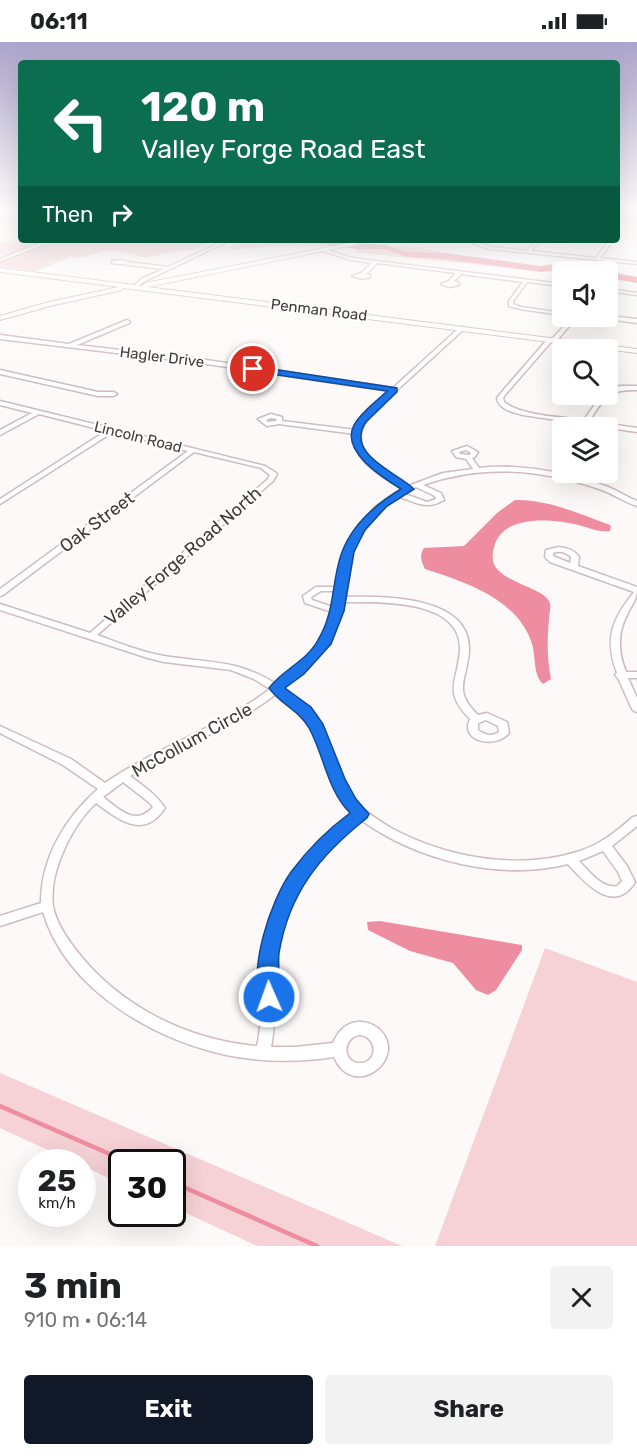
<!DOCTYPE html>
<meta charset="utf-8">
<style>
body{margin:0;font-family:Rubik,sans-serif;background:#f2f2f2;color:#202124;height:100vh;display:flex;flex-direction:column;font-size:22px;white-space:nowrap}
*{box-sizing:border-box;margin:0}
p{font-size:20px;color:#757577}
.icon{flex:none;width:33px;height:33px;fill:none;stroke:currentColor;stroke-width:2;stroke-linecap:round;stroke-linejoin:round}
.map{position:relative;height:1204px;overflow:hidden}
.panel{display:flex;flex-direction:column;background:#fff;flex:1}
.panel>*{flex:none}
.top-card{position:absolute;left:18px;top:18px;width:602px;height:183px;border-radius:6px;box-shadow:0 6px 24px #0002;background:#0b6e4f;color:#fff;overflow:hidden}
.controls{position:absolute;left:552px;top:219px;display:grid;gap:12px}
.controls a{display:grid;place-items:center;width:66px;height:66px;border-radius:6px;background:#fff;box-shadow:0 6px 24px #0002;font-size:30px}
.speed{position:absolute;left:18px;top:1107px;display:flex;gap:12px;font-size:30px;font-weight:700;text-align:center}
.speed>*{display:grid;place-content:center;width:78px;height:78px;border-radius:50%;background:#fff;box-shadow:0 6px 24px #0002;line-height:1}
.speed small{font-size:15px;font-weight:400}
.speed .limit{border:3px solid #111;border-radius:9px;background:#fff;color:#111}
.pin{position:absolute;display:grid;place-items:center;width:51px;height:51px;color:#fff;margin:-26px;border:3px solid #fff;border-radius:50%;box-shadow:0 2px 6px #0007}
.me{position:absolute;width:66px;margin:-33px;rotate:358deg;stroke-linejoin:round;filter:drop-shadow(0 0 4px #0008)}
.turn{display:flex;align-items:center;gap:21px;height:126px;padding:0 24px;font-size:27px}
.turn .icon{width:78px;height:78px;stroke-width:2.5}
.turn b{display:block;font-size:42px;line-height:51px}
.then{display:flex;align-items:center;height:57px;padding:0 24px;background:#0003;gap:12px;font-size:22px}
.round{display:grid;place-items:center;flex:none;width:63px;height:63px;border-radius:6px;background:#f2f2f2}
.head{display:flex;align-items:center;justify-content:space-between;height:102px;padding:0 24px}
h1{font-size:36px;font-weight:700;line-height:45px}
.button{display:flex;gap:12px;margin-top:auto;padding:12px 24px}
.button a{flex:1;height:69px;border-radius:6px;background:#111827;color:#fff;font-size:24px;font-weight:700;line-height:69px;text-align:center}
.button a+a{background:#f2f2f2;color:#202124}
.status{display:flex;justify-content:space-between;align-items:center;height:42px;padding:0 30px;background:#fff;direction:ltr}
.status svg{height:16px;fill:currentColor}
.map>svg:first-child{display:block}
.green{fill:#f6d2d7}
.water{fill:#ef8da0}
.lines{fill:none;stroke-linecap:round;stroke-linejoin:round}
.stream{stroke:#ef8da0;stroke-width:4.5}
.river{fill:#ef8da0;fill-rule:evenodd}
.street-casing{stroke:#d0bbbe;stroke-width:3}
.secondary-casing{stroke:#d0bbbe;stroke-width:2}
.street{fill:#fff;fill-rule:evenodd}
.secondary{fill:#fff;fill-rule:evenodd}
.route{fill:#1a73e8;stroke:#114b97;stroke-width:1.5}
.labels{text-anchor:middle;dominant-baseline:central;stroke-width:4.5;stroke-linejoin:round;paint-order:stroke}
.far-street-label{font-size:15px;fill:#433a3b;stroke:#fff}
.street-label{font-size:18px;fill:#433a3b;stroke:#fff}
</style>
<div class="status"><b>06:11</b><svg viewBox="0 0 49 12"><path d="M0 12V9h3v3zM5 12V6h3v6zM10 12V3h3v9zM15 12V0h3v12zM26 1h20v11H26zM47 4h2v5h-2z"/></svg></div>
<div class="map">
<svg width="637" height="1204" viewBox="0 0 637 1204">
<rect width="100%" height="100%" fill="#fdf9f9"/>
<g class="green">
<polygon points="28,198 215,198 193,208 174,209 145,216 125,210 108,208 84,215 70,215 36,229 0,224 0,215 4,214 0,213 0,200"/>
<path d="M 254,198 L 312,198 L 346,202 C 325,206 307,203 285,204 C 268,204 250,206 233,208 L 228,206 L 239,200 Z"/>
<polygon points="359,203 413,205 506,221 607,230 562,231 360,211 356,209 357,206 350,205"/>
<polygon points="545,906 637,940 637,1204 435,1204"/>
<polygon points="0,1031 402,1204 257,1204 173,1165 172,1120 122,1120 121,1142 83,1124 82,1120 74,1120 0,1086"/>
</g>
<g class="water">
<path d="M 515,458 C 547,457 580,472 610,483 L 611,485 L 610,489 C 597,491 586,484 574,482 C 550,477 505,473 495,502 C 493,508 491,518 495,524 C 505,541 542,546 549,559 C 552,565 549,571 549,577 C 547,598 547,617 551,637 L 543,642 C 533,633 536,615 532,602 C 518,557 465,540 425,527 C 421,519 419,513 424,506 L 464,504 L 497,471 Z"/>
<polygon points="380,879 522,903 522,908 496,948 488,953 476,948 453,921 410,909 368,888 367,880"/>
</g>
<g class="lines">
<g class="stream">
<polyline points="0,1064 128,1120"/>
<polyline points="172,1140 317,1204"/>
</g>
<g class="river">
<polygon points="295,198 386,203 407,210 444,211 541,224 554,222 592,230 554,228 541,230 444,217 406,215 385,207 357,207"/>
<polygon points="608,230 637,235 637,241 608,236"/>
</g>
<g class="street-casing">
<g id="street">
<polygon points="616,172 637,178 637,180 616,174"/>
<polygon points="0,175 21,178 21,180 0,177"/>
<polygon points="39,198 43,198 41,204 0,219 0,217 38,202"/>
<polygon points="226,198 231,198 145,239 135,246 133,245 141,237 164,227 112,221 112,219 121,218 128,220 168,225"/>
<polygon points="537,198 541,198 531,209 596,216 609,198 613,198 600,216 637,220 637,222 490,207 473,201 475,200 491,205 527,209"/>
<polygon points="323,207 352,216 562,242 562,244 527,240 513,259 513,262 521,265 562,271 562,273 520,267 509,264 509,259 523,240 461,232 454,239 459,241 459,243 449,245 441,242 449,239 456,231 377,221 366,232 370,233 370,235 363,237 352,234 361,231 372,221 351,218 323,209"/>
<polygon points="608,247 637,251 637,253 608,249"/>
<path d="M 573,274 L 578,274 L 558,297 L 550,301 L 505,353 L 503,356 L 504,360 C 522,374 561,375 584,378 L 602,352 L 608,352 L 608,349 L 620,344 L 637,344 L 637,348 C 605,348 606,355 589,379 L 637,386 L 637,390 L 523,373 C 513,370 499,368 497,356 L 501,351 L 546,299 L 554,295 Z"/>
<polygon points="585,274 607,274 637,277 637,281"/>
<path d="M 127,278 L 130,280 L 129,281 L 77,303 L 200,317 L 393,346 L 460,285 L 464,285 L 464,287 L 371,372 C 369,376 365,380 363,384 C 351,413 388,432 408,444 L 443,431 L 473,427 L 466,417 L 456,415 L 452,409 L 467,404 L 478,410 L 475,415 L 472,416 L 479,426 C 517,421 572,431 608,445 C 618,449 627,455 637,459 L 637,464 C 624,460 612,451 599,447 C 540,427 482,422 423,443 L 441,451 L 444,458 C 427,468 417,461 400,455 L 380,468 L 358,497 L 351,513 L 344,555 C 382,554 472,553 469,609 C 467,639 452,648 478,673 L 487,671 L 507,680 L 509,691 C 496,707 459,700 470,677 C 443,650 457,641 460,609 C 463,556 378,560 343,560 L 341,567 L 342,569 L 340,571 C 330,604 309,625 282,647 C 305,663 323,682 332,709 C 339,727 343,745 355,759 C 365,770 378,778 391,786 C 447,816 519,829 580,809 C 601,802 617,789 633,775 L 637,774 L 637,784 L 612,804 L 627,824 L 635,840 C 614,874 584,840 568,822 C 500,839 418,819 361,778 C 313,813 279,862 275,923 C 272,950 277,978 271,1005 L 295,1005 L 333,1001 C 338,990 344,982 357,980 C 364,979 373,982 379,987 C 410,1016 353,1060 334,1015 C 302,1020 269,1020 237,1015 C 160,1002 67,950 43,870 L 0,884 L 0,874 L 41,861 C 41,816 65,776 98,747 L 63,723 L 0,691 L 0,684 L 71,717 L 105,741 C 157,705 219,686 270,647 L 254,637 L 231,628 L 164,620 L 148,616 L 0,568 L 0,562 L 90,591 L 268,437 L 270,433 L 261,426 L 194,410 L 3,553 L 0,554 L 0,547 L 188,409 L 113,390 L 0,462 L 0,457 L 106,389 L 39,372 L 0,393 L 0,388 L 32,371 L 0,363 L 0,359 L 265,424 L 276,431 L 277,432 L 273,439 L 97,593 C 119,601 141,610 164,614 C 207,621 237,617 276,642 C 303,621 321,604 332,570 L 305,561 L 303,554 L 316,545 L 337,545 L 344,513 L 350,497 L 375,465 L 403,446 C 383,436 351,418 355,392 L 279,382 L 267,384 L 258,377 L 271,372 L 282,375 L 282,379 L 356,388 C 361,372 377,360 390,349 L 200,321 L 0,297 L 0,293 L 69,302 ZM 271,376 L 277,377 L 276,379 L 268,380 L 266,378 ZM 466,408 L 471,411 L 470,413 L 460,412 L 459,410 ZM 416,445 L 435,454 L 436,457 L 427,460 L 405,452 ZM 321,549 L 337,549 L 333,565 L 312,558 L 311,555 ZM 276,652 C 293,664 308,677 317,696 C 329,723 332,750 354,772 C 303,808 266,862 261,925 C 260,952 263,978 257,1004 C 187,998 119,964 76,908 C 66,895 56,880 53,864 C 51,848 55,830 61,815 C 69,795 80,776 96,761 C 119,778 144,798 165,766 C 156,752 143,744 130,734 C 178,706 232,686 276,652 ZM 486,678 L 498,684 L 499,690 C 491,695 485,693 478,688 L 478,681 ZM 123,740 L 150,761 L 153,765 C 135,785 119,767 103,755 ZM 603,809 L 618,830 L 622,839 L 617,844 C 602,847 589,829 579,819 ZM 360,993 C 378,995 378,1021 360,1021 C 342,1021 342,995 360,993 Z"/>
<polygon points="0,328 98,350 114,350 117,352 114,354 98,354 0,332"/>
<path d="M 559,505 C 568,506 574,508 579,515 L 578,524 L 637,545 C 637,559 633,560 628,571 C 617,591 618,609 626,630 L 637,630 L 637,636 L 628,636 L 637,656 L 637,670 L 634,669 L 632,667 L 618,636 L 615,633 L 617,631 C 604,596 612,578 634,550 L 550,520 L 545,515 L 546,508 ZM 556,510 C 562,509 567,511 571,515 L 570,521 L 553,514 L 553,511 Z"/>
</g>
</g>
<g class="secondary-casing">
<polygon id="secondary" points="366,198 378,198 147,245 637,307 637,311 123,246 122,248 50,264 0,278 0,274 49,260 119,245 0,230 0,226 142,244 145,241"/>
</g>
<use href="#street" class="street"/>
<use href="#secondary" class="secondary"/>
</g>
<linearGradient id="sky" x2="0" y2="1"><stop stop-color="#aba4cb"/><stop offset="0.5" stop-color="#fefcfc"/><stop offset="1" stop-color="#fefcfc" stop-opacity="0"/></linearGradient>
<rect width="637" height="336" fill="url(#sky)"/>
<path class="route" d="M 253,324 L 397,346 L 397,350 L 366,380 C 344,412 398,431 414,447 L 387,464 L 365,488 L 354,510 L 344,569 L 331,602 L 304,632 L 285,646 L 311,665 L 323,682 L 345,737 L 356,757 L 369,772 L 367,776 C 320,813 289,851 279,911 C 277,927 283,946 276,961 L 269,964 L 262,961 C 247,928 271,858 291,830 C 308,807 327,788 350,771 C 327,748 324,713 309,686 C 299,668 280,662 269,646 C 282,628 307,619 318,598 C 336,568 331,539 342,510 C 353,481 376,462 401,447 C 383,436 340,409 354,383 C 361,370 376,360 387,349 L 250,329 L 250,325 Z"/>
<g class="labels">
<g class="far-street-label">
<text transform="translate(319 268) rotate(7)">Penman Road</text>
<text transform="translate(162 315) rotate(7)">Hagler Drive</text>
<text transform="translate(138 395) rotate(14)">Lincoln Road</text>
</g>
<g class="street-label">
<text transform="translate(97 480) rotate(-37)">Oak Street</text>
<text transform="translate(183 514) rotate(-41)">Valley Forge Road North</text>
<text transform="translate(192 698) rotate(-29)">McCollum Circle</text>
</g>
</g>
</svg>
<div class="controls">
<a><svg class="icon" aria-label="sound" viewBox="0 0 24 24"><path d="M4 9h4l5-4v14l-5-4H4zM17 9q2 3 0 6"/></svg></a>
<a><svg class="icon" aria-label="search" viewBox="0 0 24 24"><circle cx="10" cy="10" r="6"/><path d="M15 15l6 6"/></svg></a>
<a><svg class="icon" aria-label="layers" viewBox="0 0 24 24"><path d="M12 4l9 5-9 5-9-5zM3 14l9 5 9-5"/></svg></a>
</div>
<div class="speed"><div>25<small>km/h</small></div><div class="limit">30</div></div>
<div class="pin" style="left:253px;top:327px;background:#d93025"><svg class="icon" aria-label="arrive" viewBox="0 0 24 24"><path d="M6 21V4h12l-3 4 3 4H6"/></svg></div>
<svg class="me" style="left:269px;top:955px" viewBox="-20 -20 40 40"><circle r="17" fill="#1a73e8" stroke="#fff" stroke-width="3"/><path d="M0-11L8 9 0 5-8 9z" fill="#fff"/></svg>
<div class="top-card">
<div class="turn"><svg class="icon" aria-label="left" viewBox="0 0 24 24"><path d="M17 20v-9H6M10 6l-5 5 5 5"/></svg><div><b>120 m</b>Valley Forge Road East</div></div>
<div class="then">Then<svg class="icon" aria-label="right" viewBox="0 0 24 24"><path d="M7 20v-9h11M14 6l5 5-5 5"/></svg></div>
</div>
</div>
<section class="panel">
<div class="head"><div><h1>3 min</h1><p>910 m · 06:14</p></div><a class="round"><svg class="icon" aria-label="close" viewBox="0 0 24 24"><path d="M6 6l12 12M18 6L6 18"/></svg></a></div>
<div class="button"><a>Exit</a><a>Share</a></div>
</section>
